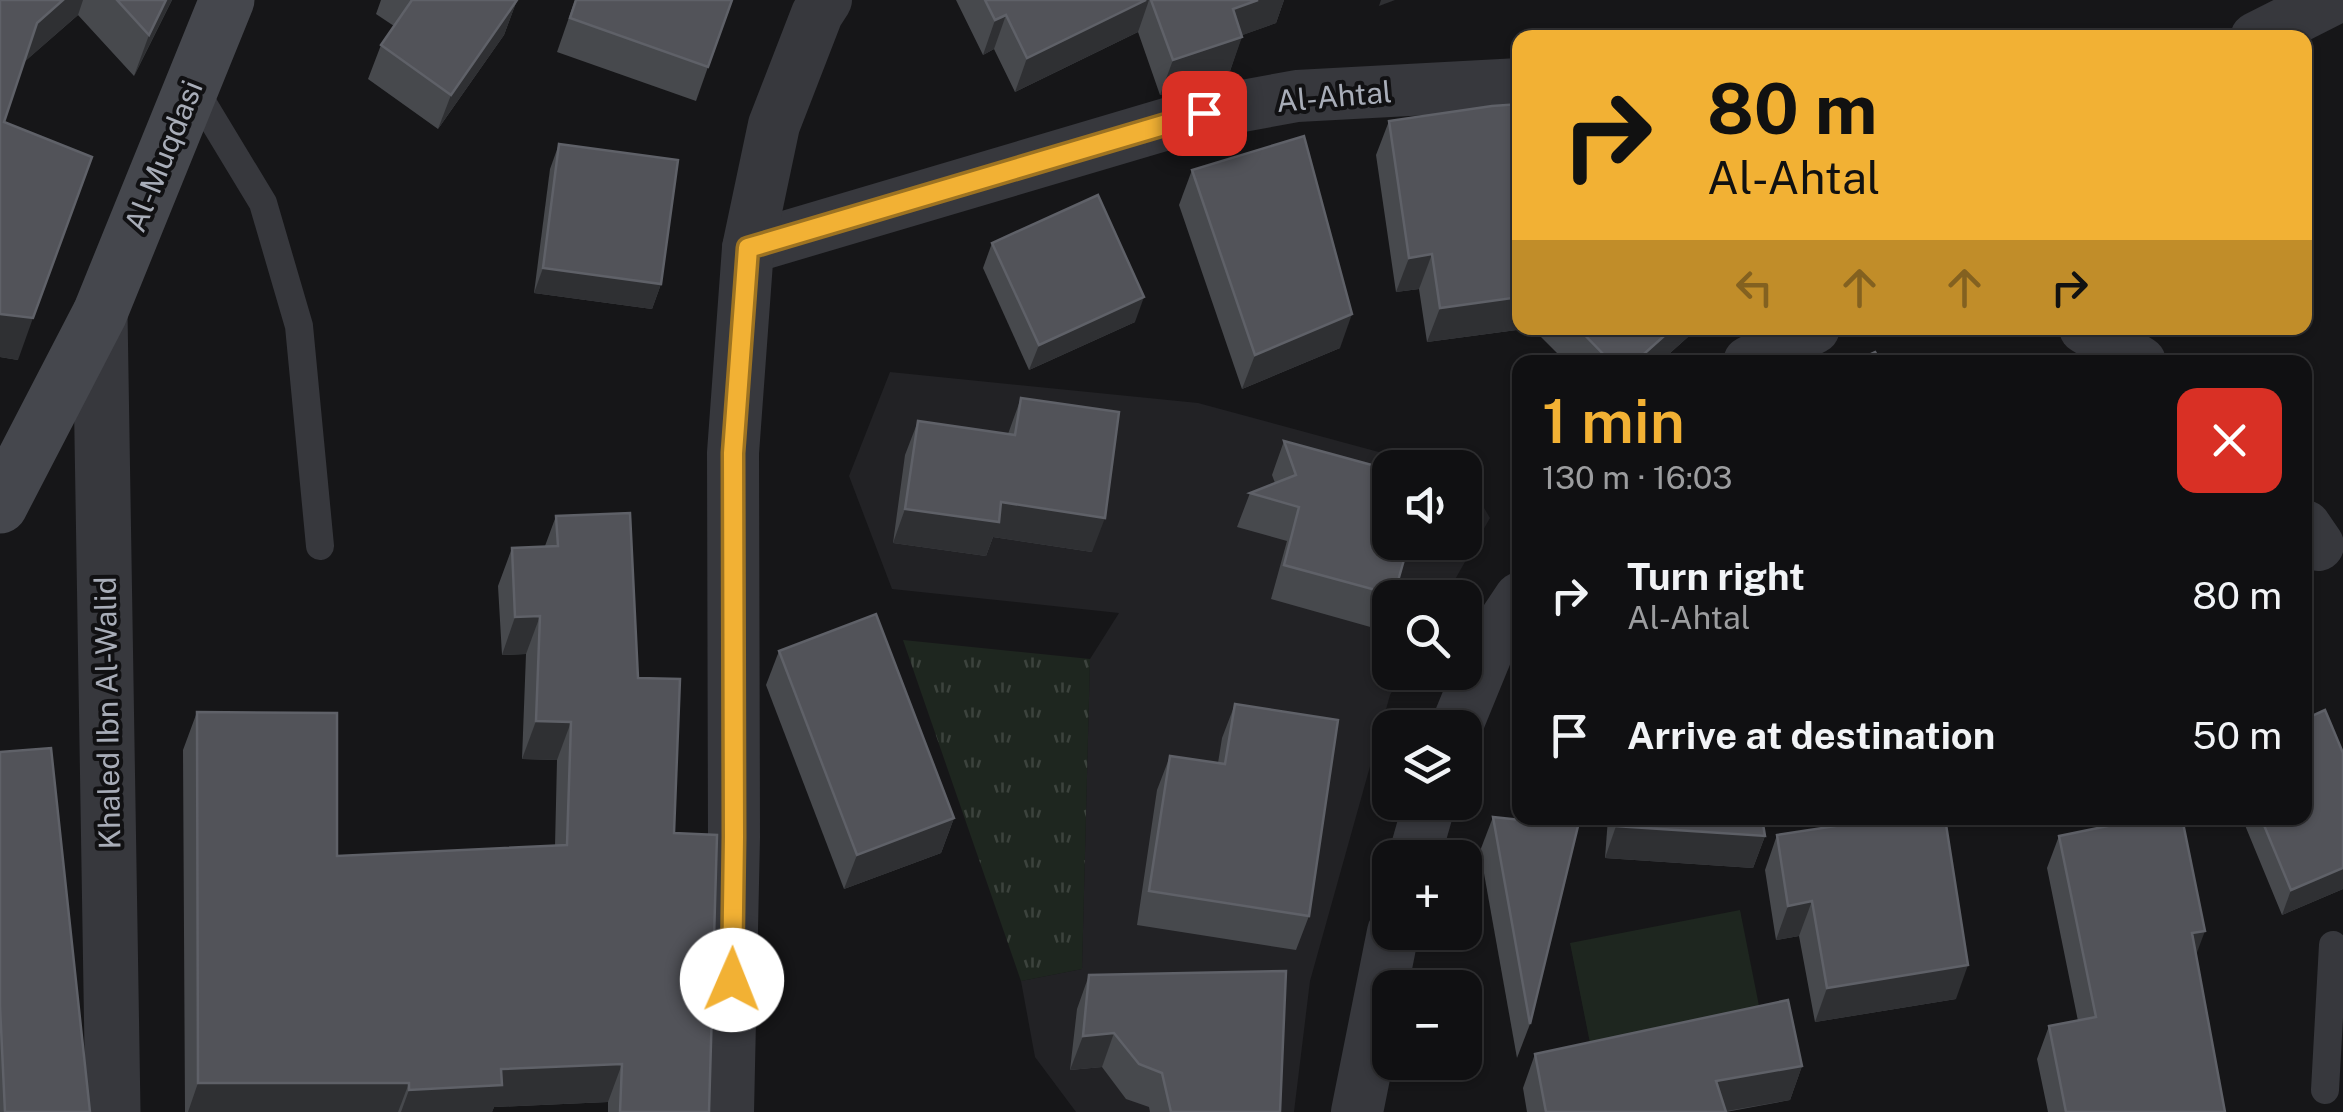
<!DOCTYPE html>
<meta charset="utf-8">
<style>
body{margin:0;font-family:"Public Sans",sans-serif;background:#1e1e20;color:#f1f3f6;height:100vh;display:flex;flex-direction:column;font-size:38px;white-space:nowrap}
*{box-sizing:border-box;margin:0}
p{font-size:32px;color:#9c9d9f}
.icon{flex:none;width:55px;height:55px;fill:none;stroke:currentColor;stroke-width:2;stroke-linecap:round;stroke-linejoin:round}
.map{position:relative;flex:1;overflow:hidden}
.panel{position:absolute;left:1512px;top:355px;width:800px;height:470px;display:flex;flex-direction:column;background:#101012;border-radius:20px;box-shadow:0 2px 8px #0004,0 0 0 2px #303032}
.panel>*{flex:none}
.top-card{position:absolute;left:1512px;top:30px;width:800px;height:305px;border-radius:20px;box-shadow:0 2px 8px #0004,0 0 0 2px #303032;background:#f2b134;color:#111;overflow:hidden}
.buttons{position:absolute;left:1372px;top:450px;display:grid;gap:20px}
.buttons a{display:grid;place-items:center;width:110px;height:110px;border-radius:20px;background:#101012;box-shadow:0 2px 8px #0004,0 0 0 2px #303032;font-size:50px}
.pin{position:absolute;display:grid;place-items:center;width:85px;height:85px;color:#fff;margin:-42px;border-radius:20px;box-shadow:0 5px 15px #0006}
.me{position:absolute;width:110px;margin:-55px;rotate:1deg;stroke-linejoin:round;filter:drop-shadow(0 0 8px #0008)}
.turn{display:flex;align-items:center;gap:35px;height:210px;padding:0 30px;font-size:45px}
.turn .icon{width:130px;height:130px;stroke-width:2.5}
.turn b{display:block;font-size:70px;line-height:85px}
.lanes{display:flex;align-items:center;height:95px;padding:0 30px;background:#0003;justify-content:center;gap:50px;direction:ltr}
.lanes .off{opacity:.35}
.round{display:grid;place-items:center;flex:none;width:105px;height:105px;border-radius:20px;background:#1e1e20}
.overview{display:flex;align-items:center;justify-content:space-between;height:170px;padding:0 30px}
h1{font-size:60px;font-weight:600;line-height:75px;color:#f2b134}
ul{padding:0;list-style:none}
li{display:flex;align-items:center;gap:30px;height:140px;padding:0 30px}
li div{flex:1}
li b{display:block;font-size:38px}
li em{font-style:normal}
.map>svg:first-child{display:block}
.built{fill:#222225}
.grass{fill:#1e261f}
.park{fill:url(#park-tufts)}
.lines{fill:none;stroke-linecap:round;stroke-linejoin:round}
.service{stroke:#37383d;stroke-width:28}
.minor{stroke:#37383d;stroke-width:52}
.tertiary{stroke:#37383d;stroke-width:55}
.secondary{stroke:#45474d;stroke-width:55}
.wall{fill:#47494d}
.shaded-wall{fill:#2f3033}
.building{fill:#525359;stroke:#5f6168;stroke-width:2.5}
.route-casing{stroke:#9d7322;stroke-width:25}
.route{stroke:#f2b134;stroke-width:18}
.labels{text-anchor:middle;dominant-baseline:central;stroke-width:8;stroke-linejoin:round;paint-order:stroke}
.street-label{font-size:30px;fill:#a8adb8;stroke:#111113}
</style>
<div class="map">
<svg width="2343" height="1112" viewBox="0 0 2343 1112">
<defs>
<pattern id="park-tufts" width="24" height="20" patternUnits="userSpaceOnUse" patternTransform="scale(2.5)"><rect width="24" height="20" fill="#1e261f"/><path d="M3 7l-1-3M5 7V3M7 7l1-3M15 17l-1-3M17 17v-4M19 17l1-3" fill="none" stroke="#3c433d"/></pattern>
</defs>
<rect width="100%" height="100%" fill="#161618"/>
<polygon class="built" points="890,372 1198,403 1434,467 1390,468 1390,542 1465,542 1465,476 1490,518 1445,597 1390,598 1390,672 1403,673 1390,695 1310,981 1294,1112 1076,1112 1035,1057 1021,981 1082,969 1090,659 1119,613 892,589 849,476"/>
<polygon class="grass" points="1740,910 1761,1016 1591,1048 1570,943"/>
<polygon class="park" points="903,640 1090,659 1082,969 1021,981"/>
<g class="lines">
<g class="service">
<polyline points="191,84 263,203 299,326 320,546"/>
<polyline points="2325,1090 2333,945"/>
</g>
<g class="minor">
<polyline points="2256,38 2331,0"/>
<polyline points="748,248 1204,113 1297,96 1520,84"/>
<polyline points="2085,328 2140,362"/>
<polyline points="1749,362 1814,328"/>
<polyline points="2305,526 2318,545"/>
<polyline points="1456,728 1492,640 1520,598"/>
<polyline points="1414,858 1430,802"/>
<polyline points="728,1112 734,837 733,453 748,248 774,125 817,14 826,0"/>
<polyline points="1357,1112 1393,932"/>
</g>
<polyline class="tertiary" points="100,313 113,1112"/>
<polyline class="secondary" points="0,506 100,313 227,0"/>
</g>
<g class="wall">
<polygon points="0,0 172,0 134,76 78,15 24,62 4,122 18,360 0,357"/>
<polygon points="381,0 517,0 504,35 438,129 368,79 381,45 394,26 376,14"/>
<polygon points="575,0 708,67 696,101 557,52"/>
<polygon points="956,0 1284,0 1276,23 1242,35 1230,71 1160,95 1138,32 1015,92 994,49 983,55"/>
<polygon points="1389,121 1520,328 1698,328 1660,362 1566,362 1532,328 1427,342 1419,289 1396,292 1376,155"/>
<polygon points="559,144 661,284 652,309 534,293 550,169"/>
<polygon points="1192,170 1340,348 1242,389 1179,205"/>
<polygon points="992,243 1135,322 1029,370 983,268"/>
<polygon points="1021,398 1092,552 993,537 986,556 893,543 905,455 918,421 1008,434"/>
<polygon points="1284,441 1394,595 1393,598 1390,598 1390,606 1381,630 1271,599 1287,541 1237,527 1250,493 1275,483 1272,475"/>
<polygon points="556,516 638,678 674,833 709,1112 608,1112 608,1102 494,1107 492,1112 185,1112 183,750 197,712 337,856 555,846 557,760 522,759 526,654 502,655 498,586 512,548 545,546"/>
<polygon points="779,651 954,818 941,853 844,889 766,685"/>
<polygon points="1235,704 1309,916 1296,950 1137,925 1157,790 1170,756 1218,763 1222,738"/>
<polygon points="0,752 90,1112 0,1112"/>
<polygon points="2343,753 2343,889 2282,915 2242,818 2305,818"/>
<polygon points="1493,817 1530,1024 1517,1058 1480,851"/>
<polygon points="1608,818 1762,818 1765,836 1753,868 1605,858"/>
<polygon points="2124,818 2182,818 2196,955 2225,1112 2048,1112 2037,1059 2049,1026 2078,1021 2047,868 2059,836 2122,823"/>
<polygon points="1777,835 1956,999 1815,1022 1799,936 1776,940 1765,870"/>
<polygon points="1089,975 1280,1112 1150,1112 1149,1107 1126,1099 1102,1067 1070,1070 1077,1009"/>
<polygon points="1535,1054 1802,1066 1790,1100 1726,1112 1527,1112 1523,1088"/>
</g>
<g class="shaded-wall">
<polygon points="63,0 83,0 78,15 22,64 37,23"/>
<polygon points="166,0 172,0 134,76 149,35"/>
<polygon points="517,0 504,35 438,129 451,95"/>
<polygon points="1146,0 1149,0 1138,32 1015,92 1027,58"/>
<polygon points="1258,0 1284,0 1276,23 1221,43 1233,9"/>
<polygon points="1381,0 1395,0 1379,6"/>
<polygon points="1006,15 994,49 983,55 995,20"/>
<polygon points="1242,37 1230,71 1160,95 1173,60"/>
<polygon points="1432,254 1419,289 1396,292 1409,258"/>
<polygon points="543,268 661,284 652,309 534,293"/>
<polygon points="1144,297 1135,322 1029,370 1039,345"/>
<polygon points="1520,297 1520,328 1532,328 1427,342 1440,308"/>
<polygon points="0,314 33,318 18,360 0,357"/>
<polygon points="1352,314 1340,348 1242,389 1255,355"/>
<polygon points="1673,328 1698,328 1660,362 1635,362"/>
<polygon points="1001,502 1105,518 1092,552 993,537 986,556 893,543 905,509"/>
<polygon points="540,616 526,654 502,655 515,617"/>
<polygon points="536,721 571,722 557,760 522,759"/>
<polygon points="954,818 941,853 844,889 857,855"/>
<polygon points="1616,826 1765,836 1753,868 1605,858"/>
<polygon points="2343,868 2343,889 2282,915 2291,890"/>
<polygon points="1812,901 1799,936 1776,940 1788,906"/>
<polygon points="2205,931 2193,963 2192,933"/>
<polygon points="1968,965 1956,999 1815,1022 1827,988"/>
<polygon points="1114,1033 1102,1067 1070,1070 1083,1036"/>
<polygon points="622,1064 608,1102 494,1107 492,1112 401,1112 409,1090 501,1069"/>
<polygon points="1802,1066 1790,1100 1721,1112 1716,1081"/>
<polygon points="198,1083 409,1083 398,1112 188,1112"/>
</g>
<g class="building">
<polygon points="0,0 63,0 37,23 4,122 92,157 33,318 0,314"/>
<polygon points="117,0 166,0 149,35"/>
<polygon points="412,0 517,0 451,95 381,45"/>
<polygon points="576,0 732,0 708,67 570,18"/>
<polygon points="985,0 1146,0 1027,58 1006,15 995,20"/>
<polygon points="1151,0 1258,0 1233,9 1242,37 1173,60"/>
<polygon points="1520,104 1520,297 1440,308 1432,254 1409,258 1389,121 1492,106"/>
<polygon points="1304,136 1352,314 1255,355 1192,170"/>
<polygon points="559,144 678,160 661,284 543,268"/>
<polygon points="1098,195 1144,297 1039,345 992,243"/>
<polygon points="1578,328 1673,328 1635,362 1611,362"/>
<polygon points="1875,352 1881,362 1854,362"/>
<polygon points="1021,398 1119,412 1105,518 1001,502 999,522 905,509 918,421 1015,435"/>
<polygon points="1284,441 1390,470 1390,542 1409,542 1394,595 1284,565 1299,507 1250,493 1296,475"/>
<polygon points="630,513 638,678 680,679 674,833 717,835 709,1112 620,1112 622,1064 501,1069 502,1085 409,1090 409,1083 198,1083 197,712 337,713 337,856 567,845 571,722 536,721 540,616 515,617 512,548 558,546 556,516"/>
<polygon points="876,614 954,818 857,855 779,651"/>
<polygon points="1235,704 1338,720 1309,916 1149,891 1170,756 1225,764"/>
<polygon points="2325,710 2343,753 2343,868 2291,890 2261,818 2305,818 2305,719"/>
<polygon points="51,748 90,1112 5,1112 0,1006 0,752"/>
<polygon points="1493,817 1578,826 1530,1024"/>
<polygon points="1617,818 1762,818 1765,836 1616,826"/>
<polygon points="1888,818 1945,818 1968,965 1827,988 1812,901 1788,906 1777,835"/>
<polygon points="2131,818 2182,818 2205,931 2192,933 2225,1112 2066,1112 2049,1026 2096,1017 2059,836 2132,821"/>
<polygon points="1286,971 1280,1112 1171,1112 1162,1073 1139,1064 1114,1033 1083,1036 1089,975"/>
<polygon points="1788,1000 1802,1066 1716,1081 1726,1112 1546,1112 1535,1054"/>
</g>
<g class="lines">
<g class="route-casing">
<polyline id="route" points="732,980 734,837 733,453 748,248 1204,113"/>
</g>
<use href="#route" class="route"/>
</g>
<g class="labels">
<g class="street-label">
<text transform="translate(1334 96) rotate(-5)">Al-Ahtal</text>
<text transform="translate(163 156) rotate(-68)">Al-Muqdasi</text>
<text transform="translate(107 713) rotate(-91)">Khaled Ibn Al-Walid</text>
</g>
</g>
</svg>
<div class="buttons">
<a><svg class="icon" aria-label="sound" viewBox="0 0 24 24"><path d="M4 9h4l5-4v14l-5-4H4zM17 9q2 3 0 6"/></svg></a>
<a><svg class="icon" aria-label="search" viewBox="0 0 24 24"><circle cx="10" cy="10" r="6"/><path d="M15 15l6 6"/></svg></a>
<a><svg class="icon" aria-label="layers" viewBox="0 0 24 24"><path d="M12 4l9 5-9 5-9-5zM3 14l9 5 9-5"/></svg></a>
<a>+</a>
<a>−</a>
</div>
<div class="pin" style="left:1204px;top:113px;background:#d93025"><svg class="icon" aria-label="arrive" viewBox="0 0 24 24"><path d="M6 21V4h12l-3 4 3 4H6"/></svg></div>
<svg class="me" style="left:732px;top:980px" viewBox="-20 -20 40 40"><circle r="19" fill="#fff"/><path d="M0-13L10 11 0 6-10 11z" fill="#f2b134"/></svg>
<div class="top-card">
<div class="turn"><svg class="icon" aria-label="right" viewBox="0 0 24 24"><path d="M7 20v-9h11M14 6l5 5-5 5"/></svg><div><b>80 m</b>Al-Ahtal</div></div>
<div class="lanes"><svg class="icon off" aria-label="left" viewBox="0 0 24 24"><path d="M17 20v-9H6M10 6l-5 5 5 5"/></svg><svg class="icon off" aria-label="ahead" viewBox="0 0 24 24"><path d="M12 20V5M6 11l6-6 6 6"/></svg><svg class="icon off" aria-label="ahead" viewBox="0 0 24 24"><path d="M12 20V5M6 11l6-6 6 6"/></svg><svg class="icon" aria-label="right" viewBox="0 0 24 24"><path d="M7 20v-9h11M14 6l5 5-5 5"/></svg></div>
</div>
<section class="panel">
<div class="overview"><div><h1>1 min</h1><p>130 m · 16:03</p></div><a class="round" style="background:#d93025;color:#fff"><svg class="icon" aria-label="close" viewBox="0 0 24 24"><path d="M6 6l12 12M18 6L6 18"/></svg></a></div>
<ul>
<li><svg class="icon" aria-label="right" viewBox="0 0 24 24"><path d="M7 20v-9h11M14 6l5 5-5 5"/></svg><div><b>Turn right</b><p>Al-Ahtal</p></div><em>80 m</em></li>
<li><svg class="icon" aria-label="arrive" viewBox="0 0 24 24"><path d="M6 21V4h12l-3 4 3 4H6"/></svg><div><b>Arrive at destination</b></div><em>50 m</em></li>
</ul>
</section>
</div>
